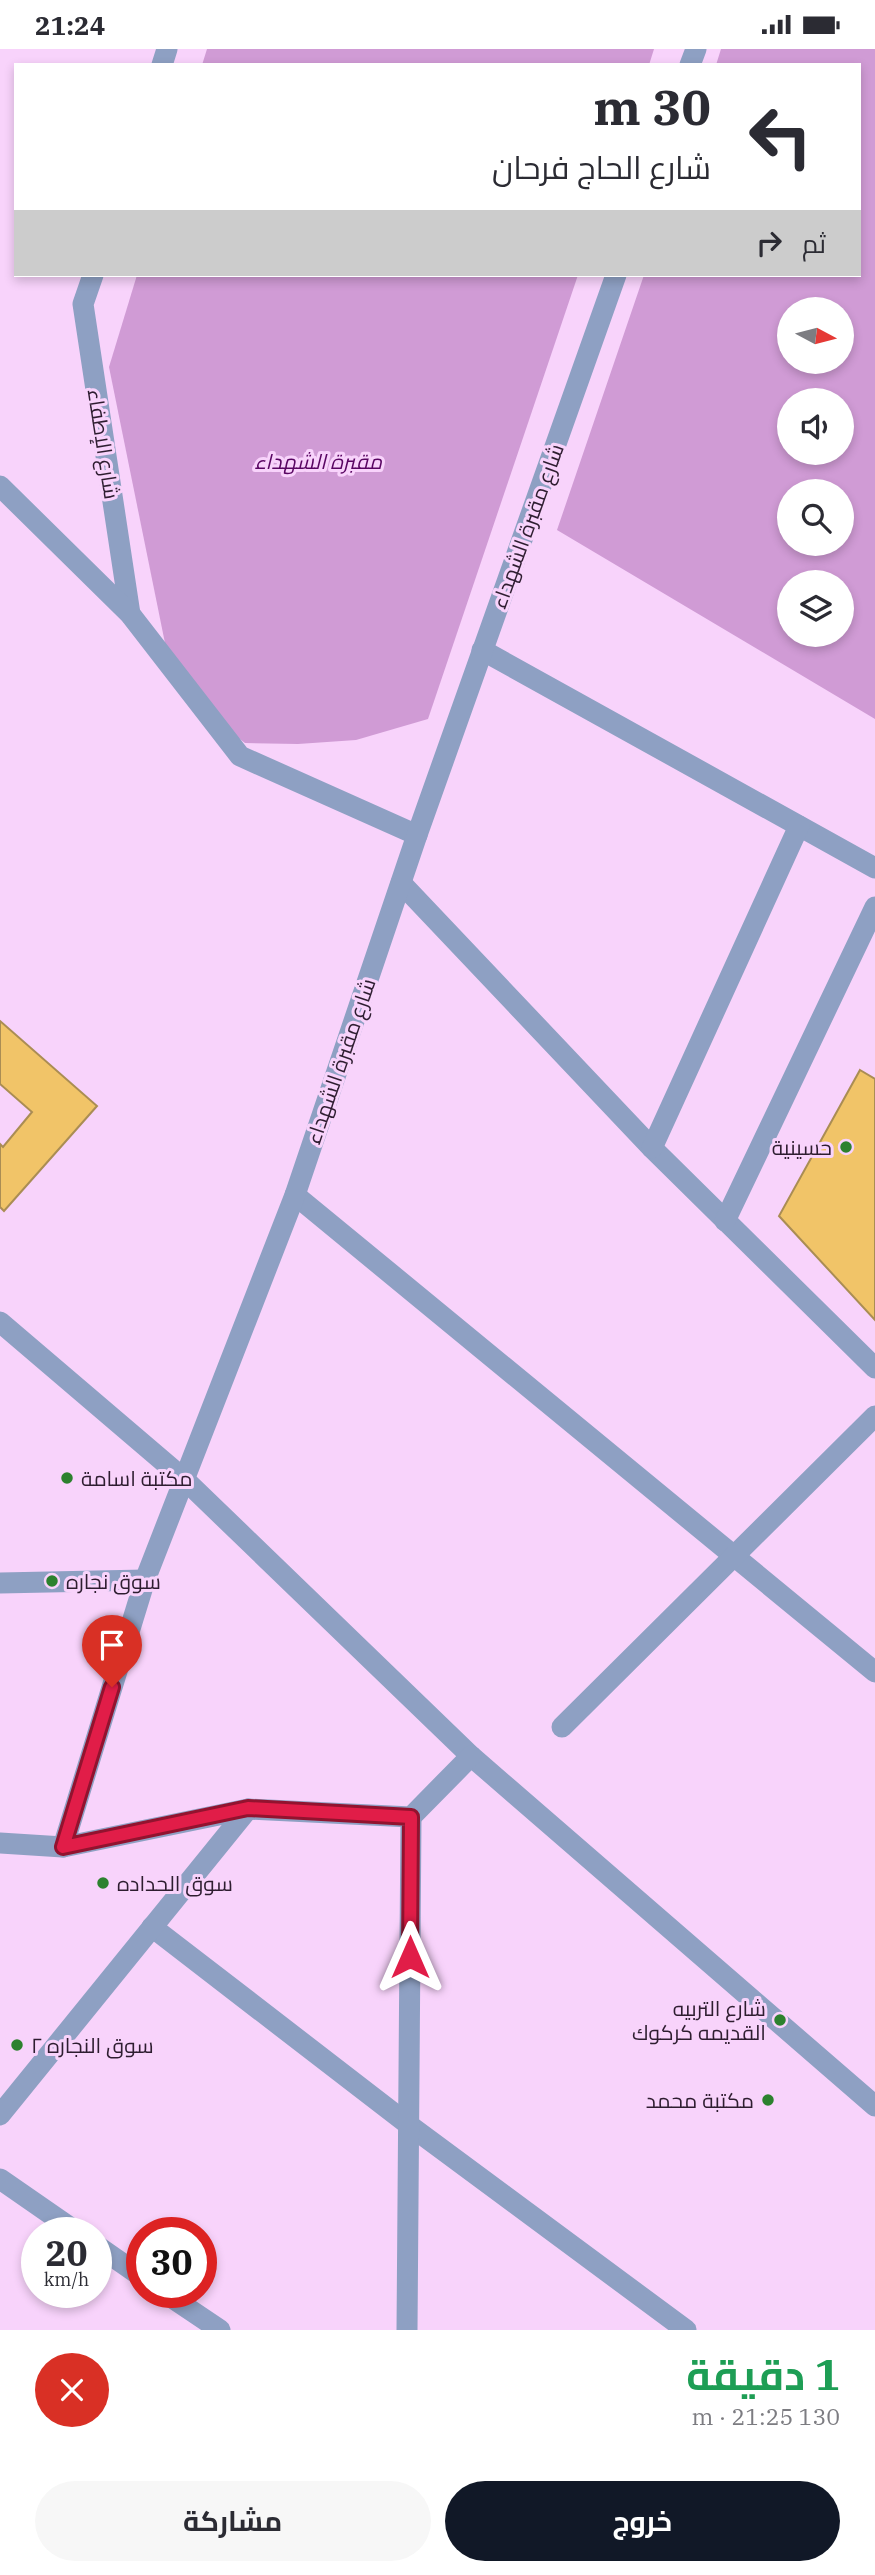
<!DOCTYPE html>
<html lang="ar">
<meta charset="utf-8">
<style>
body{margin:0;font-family:"IBM Plex Serif",Cairo,serif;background:#f7f7f7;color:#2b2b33;direction:rtl;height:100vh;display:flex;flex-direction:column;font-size:26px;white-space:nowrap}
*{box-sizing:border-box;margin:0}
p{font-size:23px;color:#7c7c81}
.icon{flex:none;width:38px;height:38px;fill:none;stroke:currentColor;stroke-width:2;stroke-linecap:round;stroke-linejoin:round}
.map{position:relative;height:2281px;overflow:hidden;direction:ltr}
.side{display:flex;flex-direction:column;background:#fff;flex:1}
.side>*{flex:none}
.banner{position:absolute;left:14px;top:14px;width:847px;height:214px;border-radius:0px;box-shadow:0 4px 10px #0003;direction:rtl;background:#fff;color:#2b2b33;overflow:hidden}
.needle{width:46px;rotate:97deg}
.buttons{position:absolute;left:777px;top:248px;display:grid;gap:14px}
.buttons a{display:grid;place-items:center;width:77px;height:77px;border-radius:50%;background:#fff;box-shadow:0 4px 10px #0003;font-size:35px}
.speed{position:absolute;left:21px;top:2168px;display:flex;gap:14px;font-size:35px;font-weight:700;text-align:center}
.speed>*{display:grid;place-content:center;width:91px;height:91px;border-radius:50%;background:#fff;box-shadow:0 4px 10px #0003;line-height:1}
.speed small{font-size:18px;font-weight:400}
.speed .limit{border:10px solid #d22;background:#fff;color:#111}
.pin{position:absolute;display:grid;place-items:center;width:60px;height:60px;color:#fff;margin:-72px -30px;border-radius:50% 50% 50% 0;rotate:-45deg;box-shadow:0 0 7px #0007}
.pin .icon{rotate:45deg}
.me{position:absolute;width:77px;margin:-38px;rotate:0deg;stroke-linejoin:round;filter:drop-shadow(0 0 5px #0008)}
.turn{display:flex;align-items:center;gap:24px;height:147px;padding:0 35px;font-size:32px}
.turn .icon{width:91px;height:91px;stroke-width:2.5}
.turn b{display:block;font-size:49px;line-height:60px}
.then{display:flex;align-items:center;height:66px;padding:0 35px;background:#0003;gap:14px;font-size:26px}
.round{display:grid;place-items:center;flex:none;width:74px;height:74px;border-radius:37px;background:#f7f7f7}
.summary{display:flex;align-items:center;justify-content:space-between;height:119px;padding:0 35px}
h1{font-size:42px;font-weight:700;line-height:52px;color:#1e9e55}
.primary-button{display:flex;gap:14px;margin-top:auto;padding:14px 35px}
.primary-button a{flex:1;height:80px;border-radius:42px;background:#111827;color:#fff;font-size:28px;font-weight:700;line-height:80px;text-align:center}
.primary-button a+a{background:#f7f7f7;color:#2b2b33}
.status{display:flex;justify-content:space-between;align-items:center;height:49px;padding:0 35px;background:#fff;direction:ltr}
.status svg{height:19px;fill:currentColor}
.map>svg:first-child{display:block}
.green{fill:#d09bd5;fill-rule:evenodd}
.building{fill:#f1c468;stroke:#aa8d54;stroke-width:2}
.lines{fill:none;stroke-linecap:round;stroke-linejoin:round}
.minor{stroke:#8ea0c3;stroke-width:21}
.route-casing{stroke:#92132f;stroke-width:18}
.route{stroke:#e11d48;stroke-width:12}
.poi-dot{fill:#2c812e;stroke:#f8d3fb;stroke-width:2.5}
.labels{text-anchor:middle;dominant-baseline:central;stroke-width:6;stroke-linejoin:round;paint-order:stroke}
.street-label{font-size:21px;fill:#2e1d30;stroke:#f8d3fb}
.park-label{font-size:21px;font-style:italic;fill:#590562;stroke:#f8d3fb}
.poi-label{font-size:21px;fill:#2e1d30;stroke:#f8d3fb;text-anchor:start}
</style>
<div class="status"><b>21:24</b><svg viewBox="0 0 49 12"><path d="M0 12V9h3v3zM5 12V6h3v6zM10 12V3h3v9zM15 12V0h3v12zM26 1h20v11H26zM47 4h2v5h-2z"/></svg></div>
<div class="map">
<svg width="875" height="2281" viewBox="0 0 875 2281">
<rect width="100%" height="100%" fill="#f8d3fb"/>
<g class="green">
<polygon points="207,0 654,0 649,16 202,16"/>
<path d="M 721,0 L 875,0 L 875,670 L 557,481 L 644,226 L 859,226 L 859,16 L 716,16 ZM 789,261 L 842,261 L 842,313 L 789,313 ZM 789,352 L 842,352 L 842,404 L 789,404 ZM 789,443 L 842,443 L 842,495 L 789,495 ZM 789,534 L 842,534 L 842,586 L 789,586 Z"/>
<polygon points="137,226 578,226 428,670 356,691 298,695 245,694 199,659 166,599 109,318"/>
</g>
<g class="building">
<polygon points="0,972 97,1057 4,1162 0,1158 0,1095 3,1098 32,1063 0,1035"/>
<polygon points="860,1021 875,1030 875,1271 779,1167"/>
</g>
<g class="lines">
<g class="minor">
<polyline points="162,16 167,0"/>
<polyline points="690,16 696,0"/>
<polyline points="93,226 83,255 130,565"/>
<polyline points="0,437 130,565 240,707 417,786"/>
<polyline points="482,601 875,819"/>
<polyline points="401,834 652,1099 875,1319"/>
<polyline points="652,1099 799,777"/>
<polyline points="295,1146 875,1623"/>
<polyline points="725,1172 875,858"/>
<polyline points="0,1273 184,1430 471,1707 875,2057"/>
<polyline points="0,1534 145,1531"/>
<polyline points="562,1678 875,1367"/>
<polyline points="0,1794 63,1798 248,1760 411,1768 471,1707"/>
<polyline points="63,1798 145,1531 295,1146 417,786 616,226"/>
<polyline points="152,1878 409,2076 686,2281"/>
<polyline points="0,2066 248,1760"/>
<polyline points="0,2130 78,2184"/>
<polyline points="96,2196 142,2228"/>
<polyline points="165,2244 220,2281"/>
<polyline points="407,2281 411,1768"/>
</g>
</g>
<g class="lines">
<g class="route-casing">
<polyline id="route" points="112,1638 63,1798 248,1759 411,1768 410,1908"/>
</g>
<use href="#route" class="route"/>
</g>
<g class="poi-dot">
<circle cx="846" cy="1098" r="7"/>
<circle cx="67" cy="1429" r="7"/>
<circle cx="52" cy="1532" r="7"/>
<circle cx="103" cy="1834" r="7"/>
<circle cx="780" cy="1971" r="7"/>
<circle cx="17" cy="1996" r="7"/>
<circle cx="768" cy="2051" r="7"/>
</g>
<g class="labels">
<g class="street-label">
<text transform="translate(104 395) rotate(81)">شارع الإطفاء</text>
<text transform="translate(527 477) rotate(-70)">شارع مقبرة الشهداء</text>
<text transform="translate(340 1012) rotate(-71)">شارع مقبرة الشهداء</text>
</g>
<g class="park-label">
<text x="318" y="412">مقبرة الشهداء</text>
</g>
<g class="poi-label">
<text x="832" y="1098" text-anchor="end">حسينية</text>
<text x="81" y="1429">مكتبة اسامة</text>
<text x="66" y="1532">سوق نجاره</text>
<text x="117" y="1834">سوق الحداده</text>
<text x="766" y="1959" text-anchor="end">شارع التربيه<tspan x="766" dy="24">القديمه كركوك</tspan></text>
<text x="31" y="1996">سوق النجاره ٢</text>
<text x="754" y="2051" text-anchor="end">مكتبة محمد</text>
</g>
</g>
</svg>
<div class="buttons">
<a><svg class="needle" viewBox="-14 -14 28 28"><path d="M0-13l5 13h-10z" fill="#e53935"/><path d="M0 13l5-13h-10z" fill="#7c7c81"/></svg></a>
<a><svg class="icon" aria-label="sound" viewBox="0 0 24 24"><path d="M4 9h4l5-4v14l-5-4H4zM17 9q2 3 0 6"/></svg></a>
<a><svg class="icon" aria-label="search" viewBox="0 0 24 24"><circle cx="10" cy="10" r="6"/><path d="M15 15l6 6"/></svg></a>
<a><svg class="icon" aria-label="layers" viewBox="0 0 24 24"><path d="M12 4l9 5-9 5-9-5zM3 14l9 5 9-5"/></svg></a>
</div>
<div class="speed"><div>20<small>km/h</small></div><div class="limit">30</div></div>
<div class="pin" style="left:112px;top:1638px;background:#d93025"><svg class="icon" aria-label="arrive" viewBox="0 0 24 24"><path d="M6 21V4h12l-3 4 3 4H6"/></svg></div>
<svg class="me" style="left:410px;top:1908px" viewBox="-20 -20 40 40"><path d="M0-17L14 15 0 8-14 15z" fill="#e11d48" stroke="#fff" stroke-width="4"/></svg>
<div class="banner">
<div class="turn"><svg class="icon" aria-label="left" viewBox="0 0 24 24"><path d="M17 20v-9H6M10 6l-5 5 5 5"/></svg><div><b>30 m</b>شارع الحاج فرحان</div></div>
<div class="then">ثم<svg class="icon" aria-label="right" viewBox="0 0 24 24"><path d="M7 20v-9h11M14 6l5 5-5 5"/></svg></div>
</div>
</div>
<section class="side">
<div class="summary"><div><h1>1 دقيقة</h1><p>130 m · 21:25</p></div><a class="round" style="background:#d93025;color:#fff"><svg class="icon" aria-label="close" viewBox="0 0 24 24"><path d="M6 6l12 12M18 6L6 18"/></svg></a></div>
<div class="primary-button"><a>خروج</a><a>مشاركة</a></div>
</section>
